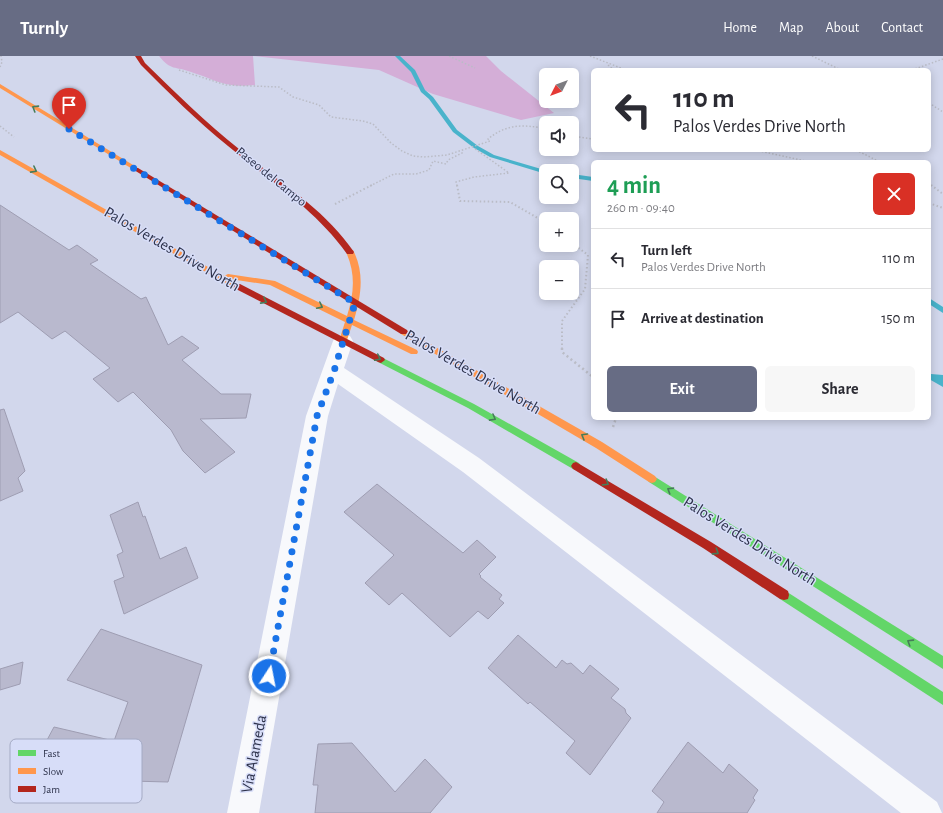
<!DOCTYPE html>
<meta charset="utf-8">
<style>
body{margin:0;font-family:"Alegreya Sans",sans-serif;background:#f7f7f7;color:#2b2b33;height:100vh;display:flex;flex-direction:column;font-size:15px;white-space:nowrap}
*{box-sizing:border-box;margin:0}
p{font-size:13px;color:#7c7c81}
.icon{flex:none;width:22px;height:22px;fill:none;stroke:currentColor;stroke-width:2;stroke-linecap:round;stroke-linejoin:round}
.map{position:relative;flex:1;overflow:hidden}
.details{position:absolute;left:591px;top:104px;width:340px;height:260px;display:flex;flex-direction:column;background:#fff;border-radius:6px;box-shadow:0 2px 10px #0003}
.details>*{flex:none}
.top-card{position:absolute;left:591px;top:12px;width:340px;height:84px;border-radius:6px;box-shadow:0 2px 10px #0003;background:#fff;color:#2b2b33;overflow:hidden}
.needle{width:26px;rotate:228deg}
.fabs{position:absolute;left:539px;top:12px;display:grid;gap:8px}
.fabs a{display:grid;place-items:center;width:40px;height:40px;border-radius:6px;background:#fff;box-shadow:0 2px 10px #0003;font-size:20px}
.pin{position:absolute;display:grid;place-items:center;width:34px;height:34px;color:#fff;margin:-41px -17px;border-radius:50% 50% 50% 0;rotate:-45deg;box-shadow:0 0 4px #0007}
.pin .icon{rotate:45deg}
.me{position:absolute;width:44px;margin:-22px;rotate:11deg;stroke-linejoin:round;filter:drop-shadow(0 0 3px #0008)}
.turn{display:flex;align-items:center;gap:14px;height:84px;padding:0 16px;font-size:18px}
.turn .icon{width:52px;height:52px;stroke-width:2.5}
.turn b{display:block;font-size:28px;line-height:34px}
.round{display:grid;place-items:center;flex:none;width:42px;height:42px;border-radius:6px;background:#f7f7f7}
.summary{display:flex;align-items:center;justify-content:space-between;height:68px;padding:0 16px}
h1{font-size:24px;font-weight:700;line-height:30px;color:#1e9e55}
.action{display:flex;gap:8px;margin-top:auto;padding:8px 16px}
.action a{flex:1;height:46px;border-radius:6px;background:#676c84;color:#fff;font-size:16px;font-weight:700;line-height:46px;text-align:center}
.action a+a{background:#f7f7f7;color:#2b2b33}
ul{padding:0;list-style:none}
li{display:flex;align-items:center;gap:12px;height:60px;padding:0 16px;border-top:1px solid #e1e1e2}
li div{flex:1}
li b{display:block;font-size:15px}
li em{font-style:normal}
header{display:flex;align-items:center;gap:24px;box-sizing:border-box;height:56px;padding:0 20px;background:#676c84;color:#fff}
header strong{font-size:19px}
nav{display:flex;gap:22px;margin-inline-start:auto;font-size:14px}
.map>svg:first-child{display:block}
.green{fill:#d4aed7}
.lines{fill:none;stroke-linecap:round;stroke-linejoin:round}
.stream{fill:#49b3cb;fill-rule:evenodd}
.building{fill:#b9b9ce;stroke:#9e9db2}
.path-far2{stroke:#babcc6;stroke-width:1.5;stroke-dasharray:1.5 2;stroke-linecap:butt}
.path-far1{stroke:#babcc6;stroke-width:2;stroke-dasharray:1.5 2.5;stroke-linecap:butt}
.path{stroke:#babcc6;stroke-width:2.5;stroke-dasharray:2 3;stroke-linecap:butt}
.street{fill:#f8f9fc;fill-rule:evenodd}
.fast{fill:#63d668;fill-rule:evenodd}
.slow{fill:#ff974d;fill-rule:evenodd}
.jam{fill:#b3261e;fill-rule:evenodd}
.oneway{stroke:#467c59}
.route{stroke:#1a73e8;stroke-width:7;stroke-dasharray:0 12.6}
.labels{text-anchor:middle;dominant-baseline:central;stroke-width:3;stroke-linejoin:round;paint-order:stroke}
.far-street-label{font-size:13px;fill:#2e334c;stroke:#d7ddf8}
.street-label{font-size:16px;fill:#2e334c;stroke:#d7ddf8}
.key{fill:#d7ddf8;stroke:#a4aac4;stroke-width:1}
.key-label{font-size:11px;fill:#2e334c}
</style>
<header>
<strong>Turnly</strong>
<nav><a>Home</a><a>Map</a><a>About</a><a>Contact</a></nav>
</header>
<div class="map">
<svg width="943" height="757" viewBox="0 0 943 757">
<rect width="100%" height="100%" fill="#d2d7ec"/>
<path class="green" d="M 159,0 L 486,0 L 501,15 L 554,57 L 521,64 L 433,38 L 379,14 L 253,0 L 255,29 C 224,32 219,25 191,16 C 175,10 171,15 159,0 Z"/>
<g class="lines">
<g class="stream">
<polygon points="395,0 400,0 415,14 425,34 433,41 457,74 478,90 494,99 548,115 546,115 546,118 490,101 474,92 453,76 429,43 421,36 411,16"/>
<polygon points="572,118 593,121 593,125 572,122"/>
<polygon points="929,242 943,251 943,257 929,248"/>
<polygon points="931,318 943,319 943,331 929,323 929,319"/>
</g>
</g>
<g class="building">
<polygon points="0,149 69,194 77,189 98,204 90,208 141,243 146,241 168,289 182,280 199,292 182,304 221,338 251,338 246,362 200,363 235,396 205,417 183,395 171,374 133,336 118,346 93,323 110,312 65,275 52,283 18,256 0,267"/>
<polygon points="4,353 25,415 18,422 23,435 0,445 0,354"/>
<polygon points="377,428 463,497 477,484 496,501 479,518 481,520 480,521 502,539 499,543 504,547 488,563 478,555 450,581 402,537 389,549 365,527 394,499 344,456"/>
<polygon points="138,446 143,461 145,460 160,503 186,491 198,522 124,558 114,525 124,521 117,499 123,496 110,459"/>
<polygon points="101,573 202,609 168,726 93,724 85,741 24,727 54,671 114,685 128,646 67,624"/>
<polygon points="518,579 556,612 562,604 567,608 571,607 583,618 590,609 619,633 611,642 625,653 626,657 631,662 590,719 566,697 575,685 530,646 528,648 488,612"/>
<polygon points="23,606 20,628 0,634 0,613"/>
<polygon points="688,686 723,717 729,708 758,734 753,742 755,744 747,757 657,757 664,746 652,735"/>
<polygon points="352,687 395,736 425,703 452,731 430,757 315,757 318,729 313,729 318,688"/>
</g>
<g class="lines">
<g class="path-far2">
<polyline points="449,0 475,12"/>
<polyline points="590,0 626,14"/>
<polyline points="812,0 841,14"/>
<polyline points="608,9 614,14"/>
<polyline points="0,11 2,6 1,0"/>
<path d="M 179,14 L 226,29 L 279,31 L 293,41 L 319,49 L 331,61 L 363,65 L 373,68 L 391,87 L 402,95 L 413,100 L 424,101 L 447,99 L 490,85 L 488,83 C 506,68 524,68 546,73"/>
<polyline points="912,14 943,3"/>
<polyline points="929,47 943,56"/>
<polyline points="0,70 14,81"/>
<polyline points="572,80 593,83"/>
<polyline points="755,94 810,106"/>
<polyline points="856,94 880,106"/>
<polyline points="929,128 932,130"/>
<polyline points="370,130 394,118 416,118 429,114 433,105 446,108 448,104 464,96"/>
<polyline points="457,130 456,126 474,121 509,117 474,92"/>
</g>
<g class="path-far1">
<polyline points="457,129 460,145 510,146 546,167"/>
<polyline points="931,129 943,138"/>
<polyline points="929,147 943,152"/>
<polyline points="335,148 372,129"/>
<polyline points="562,293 562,265 585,233 588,199 572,187"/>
</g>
<g class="path">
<polyline points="562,292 562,296 593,321"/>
<polyline points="613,371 616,362"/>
</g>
<polygon class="street" points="343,278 350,280 353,285 344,312 479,402 937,746 942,757 901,757 463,416 338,328 328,360 259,757 227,757 306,360 333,285 336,280"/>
<g class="fast">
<polygon points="381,301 474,348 579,407 581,410 579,413 576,414 573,413 468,352 378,306 377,304 378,302"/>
<polygon points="652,419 943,600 943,613 649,426 647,423 649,420"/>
<polygon points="784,534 943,636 943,649 780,543 779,539 780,535"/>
</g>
<g class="slow">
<polygon points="0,28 138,112 139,113 134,114 0,32"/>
<path d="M 0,94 L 224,220 L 228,218 L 275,225 L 347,260 C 354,238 356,218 346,196 L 350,194 L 353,194 C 365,217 361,240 354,264 L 417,294 L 418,296 L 417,298 L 411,298 L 352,269 L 346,287 L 340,287 L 339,285 L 345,266 L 270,229 L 230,223 L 241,230 L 237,232 L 234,232 L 0,99 Z"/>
<polygon points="404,273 602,386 655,420 657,423 655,426 652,427 649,426 596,392 401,278 400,276"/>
</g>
<g class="jam">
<path d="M 135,0 L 141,0 L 145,7 C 176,37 206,67 239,93 C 279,126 324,152 354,196 L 353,198 L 347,198 C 315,153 270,125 228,90 C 197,65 169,37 141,9 Z"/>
<polygon points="134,112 138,112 407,274 408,276 407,278 401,278 134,114"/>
<polygon points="234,228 240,228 384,302 385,304 381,307 378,306 234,232"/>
<polygon points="576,406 711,486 788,535 789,539 788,543 784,544 780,543 703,492 573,413 571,410 573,407"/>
</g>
</g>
<defs><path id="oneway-chevron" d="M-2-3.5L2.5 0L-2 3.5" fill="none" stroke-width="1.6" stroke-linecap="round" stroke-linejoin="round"/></defs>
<g class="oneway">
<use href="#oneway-chevron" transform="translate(35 52) rotate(-148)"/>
<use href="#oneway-chevron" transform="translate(34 114) rotate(28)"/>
<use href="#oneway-chevron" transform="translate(264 245) rotate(28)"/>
<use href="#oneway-chevron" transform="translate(320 250) rotate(27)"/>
<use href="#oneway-chevron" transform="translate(378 302) rotate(26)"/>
<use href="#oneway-chevron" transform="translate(493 362) rotate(29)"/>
<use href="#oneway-chevron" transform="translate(584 380) rotate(-150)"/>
<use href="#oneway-chevron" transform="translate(606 427) rotate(32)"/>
<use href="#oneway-chevron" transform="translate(670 434) rotate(-148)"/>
<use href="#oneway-chevron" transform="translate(716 496) rotate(33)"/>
<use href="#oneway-chevron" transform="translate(910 586) rotate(-148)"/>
</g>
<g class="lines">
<polyline class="route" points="69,73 355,247 334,315 317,360 269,620"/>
</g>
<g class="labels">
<g class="far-street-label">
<text transform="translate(271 121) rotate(39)">Paseo del Campo</text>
</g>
<g class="street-label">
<text transform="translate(172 193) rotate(30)">Palos Verdes Drive North</text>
<text transform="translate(473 316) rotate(30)">Palos Verdes Drive North</text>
<text transform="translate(750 485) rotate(32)">Palos Verdes Drive North</text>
<text transform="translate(254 698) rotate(-79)">Via Alameda</text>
</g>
</g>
<rect x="10" y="683" width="132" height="64" rx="6" class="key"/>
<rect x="18" y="694" width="18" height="6" fill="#63d668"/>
<rect x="18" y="712" width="18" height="6" fill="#ff974d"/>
<rect x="18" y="730" width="18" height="6" fill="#b3261e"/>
<g class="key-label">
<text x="43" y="701">Fast</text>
<text x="43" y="719">Slow</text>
<text x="43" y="737">Jam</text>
</g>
</svg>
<div class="fabs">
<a><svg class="needle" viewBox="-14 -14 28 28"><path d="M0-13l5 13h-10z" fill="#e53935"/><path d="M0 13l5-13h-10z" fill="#7c7c81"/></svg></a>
<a><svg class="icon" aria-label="sound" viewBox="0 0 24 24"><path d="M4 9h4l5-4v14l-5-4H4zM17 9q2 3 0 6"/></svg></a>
<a><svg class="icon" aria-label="search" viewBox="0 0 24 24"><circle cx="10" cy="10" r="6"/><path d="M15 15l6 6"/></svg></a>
<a>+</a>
<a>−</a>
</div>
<div class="pin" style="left:69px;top:73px;background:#d93025"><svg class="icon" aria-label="arrive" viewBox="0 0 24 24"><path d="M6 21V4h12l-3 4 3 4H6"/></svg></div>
<svg class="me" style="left:269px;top:620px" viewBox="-20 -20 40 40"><circle r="17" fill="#1a73e8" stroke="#fff" stroke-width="3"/><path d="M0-11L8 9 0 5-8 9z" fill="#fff"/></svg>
<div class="top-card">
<div class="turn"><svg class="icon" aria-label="left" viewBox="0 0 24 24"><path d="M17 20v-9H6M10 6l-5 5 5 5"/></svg><div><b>110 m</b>Palos Verdes Drive North</div></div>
</div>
<section class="details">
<div class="summary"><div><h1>4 min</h1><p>260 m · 09:40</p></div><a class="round" style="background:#d93025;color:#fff"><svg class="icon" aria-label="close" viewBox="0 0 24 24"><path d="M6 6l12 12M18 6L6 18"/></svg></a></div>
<ul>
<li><svg class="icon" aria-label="left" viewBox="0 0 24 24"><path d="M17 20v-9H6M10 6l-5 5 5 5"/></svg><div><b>Turn left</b><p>Palos Verdes Drive North</p></div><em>110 m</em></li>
<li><svg class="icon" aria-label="arrive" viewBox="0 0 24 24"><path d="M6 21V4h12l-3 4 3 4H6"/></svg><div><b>Arrive at destination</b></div><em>150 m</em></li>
</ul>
<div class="action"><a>Exit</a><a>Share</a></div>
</section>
</div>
